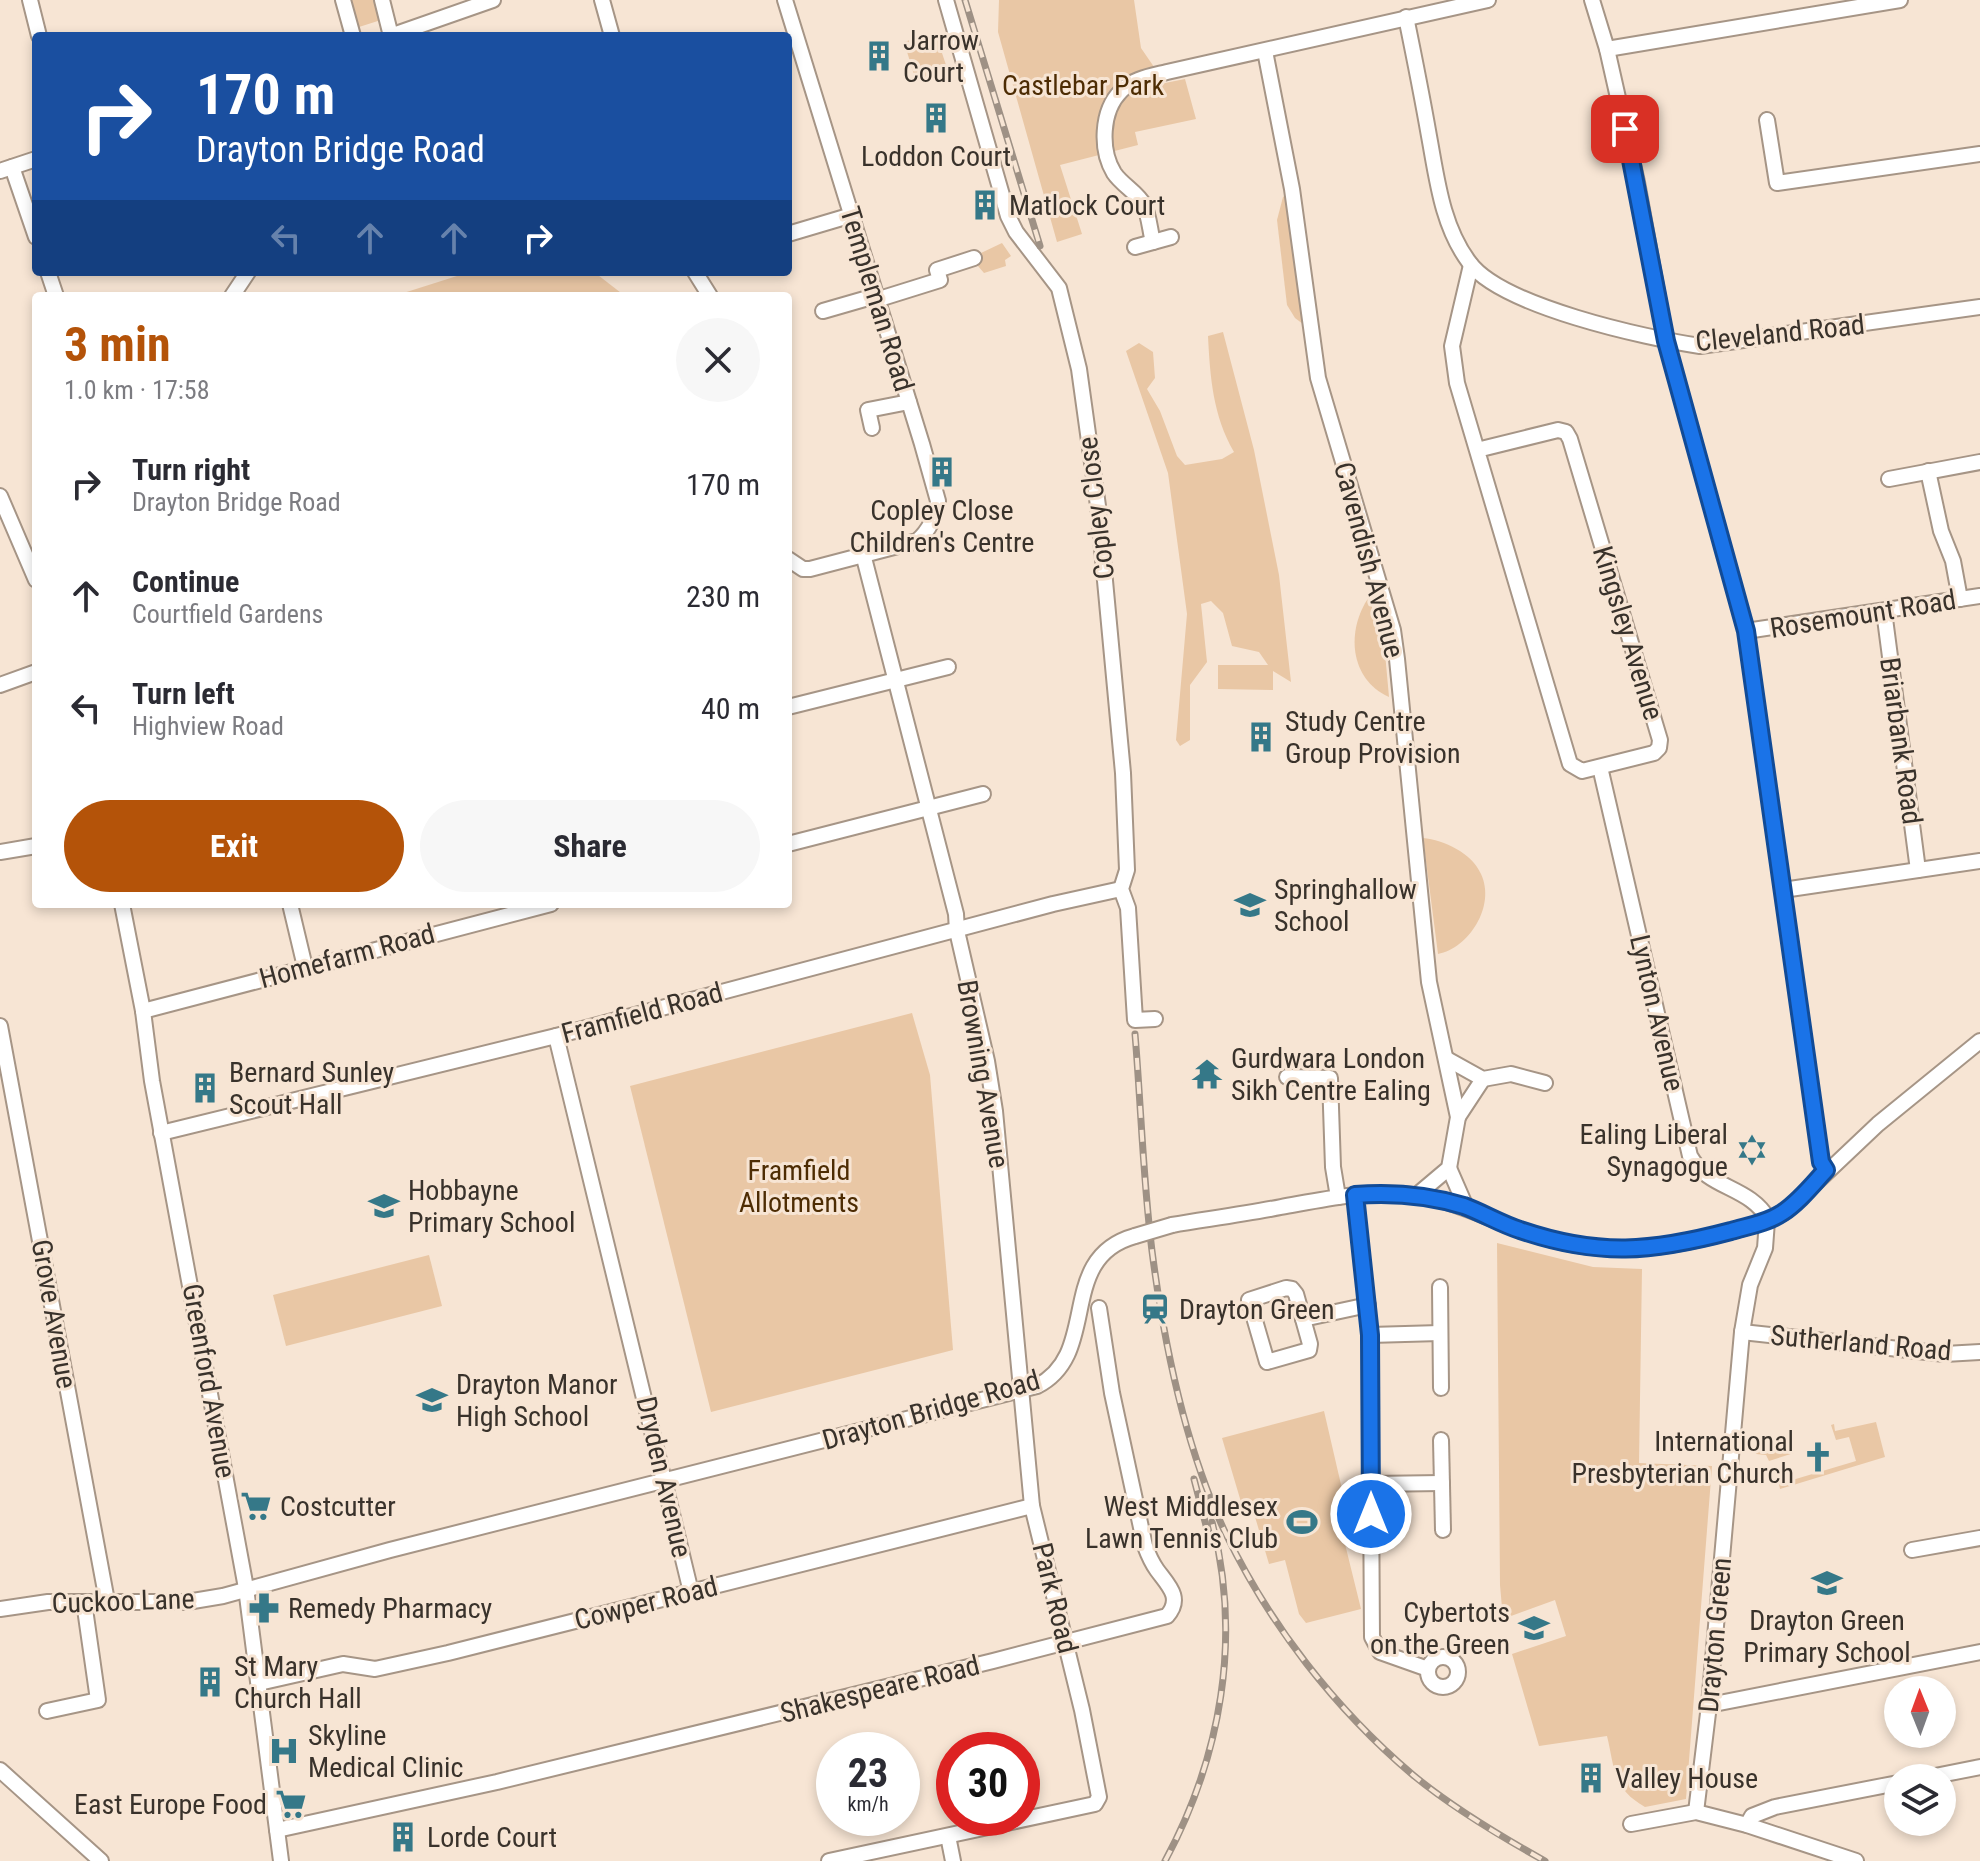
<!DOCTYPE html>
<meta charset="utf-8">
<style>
body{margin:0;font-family:"Roboto Condensed",sans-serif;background:#f7f7f7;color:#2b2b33;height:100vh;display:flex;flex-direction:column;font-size:30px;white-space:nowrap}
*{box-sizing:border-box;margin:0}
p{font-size:26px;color:#7c7c81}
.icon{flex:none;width:44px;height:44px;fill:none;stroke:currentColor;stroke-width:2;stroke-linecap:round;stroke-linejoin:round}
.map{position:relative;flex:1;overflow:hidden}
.panel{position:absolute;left:32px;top:292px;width:760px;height:616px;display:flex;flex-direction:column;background:#fff;border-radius:8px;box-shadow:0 4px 12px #0003}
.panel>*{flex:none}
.hud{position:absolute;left:32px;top:32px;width:760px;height:244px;border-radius:8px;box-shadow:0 4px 12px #0003;background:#1a4fa0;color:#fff;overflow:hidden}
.needle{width:52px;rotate:359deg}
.tools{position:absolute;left:1884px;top:1676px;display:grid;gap:16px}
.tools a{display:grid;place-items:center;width:72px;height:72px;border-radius:50%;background:#fff;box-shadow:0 4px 12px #0003;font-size:40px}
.speed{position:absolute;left:816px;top:1732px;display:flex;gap:16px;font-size:40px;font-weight:700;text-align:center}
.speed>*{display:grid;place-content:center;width:104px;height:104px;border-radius:50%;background:#fff;box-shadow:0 4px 12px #0003;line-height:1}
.speed small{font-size:20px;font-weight:400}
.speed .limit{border:12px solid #d22;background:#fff;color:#111}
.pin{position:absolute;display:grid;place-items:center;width:68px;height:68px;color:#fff;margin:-34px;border-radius:16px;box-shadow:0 4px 12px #0006}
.me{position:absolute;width:88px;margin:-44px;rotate:0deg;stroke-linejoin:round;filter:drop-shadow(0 0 6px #0008)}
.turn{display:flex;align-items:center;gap:28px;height:168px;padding:0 32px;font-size:36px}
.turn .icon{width:104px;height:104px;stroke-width:2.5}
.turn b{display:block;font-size:56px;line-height:68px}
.lanes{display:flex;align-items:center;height:76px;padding:0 32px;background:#0003;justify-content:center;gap:40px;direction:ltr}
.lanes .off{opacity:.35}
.round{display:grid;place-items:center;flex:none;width:84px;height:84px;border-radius:42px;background:#f7f7f7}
.head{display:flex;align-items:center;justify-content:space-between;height:136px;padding:0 32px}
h1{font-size:48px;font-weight:700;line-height:60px;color:#b45309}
.action{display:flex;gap:16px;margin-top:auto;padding:16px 32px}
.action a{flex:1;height:92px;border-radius:48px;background:#b45309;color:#fff;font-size:32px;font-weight:700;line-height:92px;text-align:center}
.action a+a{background:#f7f7f7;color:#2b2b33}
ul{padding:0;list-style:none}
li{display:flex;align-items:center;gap:24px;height:112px;padding:0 32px}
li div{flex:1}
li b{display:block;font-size:30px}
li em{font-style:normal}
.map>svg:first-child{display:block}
.green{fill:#e9c7a5}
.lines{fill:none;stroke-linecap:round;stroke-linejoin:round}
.minor-casing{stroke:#a69586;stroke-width:18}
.minor{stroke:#fff;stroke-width:14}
.rail-casing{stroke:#9e9185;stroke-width:7}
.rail{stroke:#f7e5d4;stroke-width:4;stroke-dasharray:12;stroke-linecap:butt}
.minor-bridge-casing{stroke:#a69586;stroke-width:18;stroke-linecap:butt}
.minor-bridge{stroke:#fff;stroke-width:14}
.route-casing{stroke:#114b97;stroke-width:20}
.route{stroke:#1a73e8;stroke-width:14}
.labels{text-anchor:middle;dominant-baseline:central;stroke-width:6;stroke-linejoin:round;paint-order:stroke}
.poi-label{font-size:28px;fill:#39322b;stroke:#f7e5d4;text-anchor:start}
.park-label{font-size:28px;fill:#4d2c03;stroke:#f7e5d4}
.street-label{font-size:28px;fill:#39322b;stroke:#f7e5d4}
</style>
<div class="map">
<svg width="1980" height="1861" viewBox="0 0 1980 1861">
<rect width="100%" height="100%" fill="#f7e5d4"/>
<g class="green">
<polygon points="351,0 375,0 381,20 359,27"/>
<polygon points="999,0 1134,0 1141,48 1165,83 1185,79 1196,119 1135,132 1138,145 1060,165 1082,234 1057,242 998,32"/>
<polygon points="935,32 948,71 916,81 904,42"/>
<polygon points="1286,195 1303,324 1295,318 1287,305 1277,220 1283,197"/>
<polygon points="1002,243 1011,256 1005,260 1006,266 984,273 978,266 981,253"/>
<polygon points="484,272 594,272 625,296 394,296 457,276"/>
<path d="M 1223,332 L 1254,450 L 1279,575 L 1291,682 L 1273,671 L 1273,690 L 1218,689 L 1218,665 L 1268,665 L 1259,652 L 1232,646 L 1223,613 L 1211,601 L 1201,604 L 1207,662 L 1190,685 L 1190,740 L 1180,746 L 1176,740 L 1187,614 L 1168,473 L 1126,351 L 1139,343 L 1153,352 L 1155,378 L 1147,389 L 1160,411 L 1177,456 L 1185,465 L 1222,459 L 1234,452 C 1213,416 1210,377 1208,336 Z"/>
<path d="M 1369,597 L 1385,653 L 1389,697 C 1349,679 1346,630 1369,597 Z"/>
<path d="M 1423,838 C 1444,840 1472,853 1481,874 C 1496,906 1469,948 1438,954 Z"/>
<polygon points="912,1013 930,1075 953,1350 711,1412 630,1086"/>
<path d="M 1497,1243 L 1593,1267 L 1642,1269 L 1639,1463 L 1712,1466 L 1686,1799 L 1645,1807 C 1612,1788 1615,1769 1607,1736 L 1539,1746 L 1512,1654 L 1566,1636 L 1555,1600 L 1503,1619 L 1500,1585 Z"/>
<polygon points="429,1255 442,1306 286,1346 273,1295"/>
<polygon points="1324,1411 1354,1541 1345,1544 1361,1609 1306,1623 1299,1614 1285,1560 1269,1564 1250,1500 1241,1502 1222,1438"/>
<polygon points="1876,1422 1885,1457 1780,1489 1779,1484 1856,1461 1849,1437 1836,1440 1831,1425 1834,1424 1835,1431"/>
<polygon points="1789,1436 1794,1453 1769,1461 1766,1455 1756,1454 1754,1445"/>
</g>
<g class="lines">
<g class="minor-casing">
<g id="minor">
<polyline points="30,0 39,36"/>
<polyline points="343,0 353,36"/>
<polyline points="382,0 391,36"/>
<polyline points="602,0 612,36"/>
<path d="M 785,0 L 922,444 L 938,501 C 937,515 928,532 917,541 L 810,569 L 803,569 L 788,559"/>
<polyline points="946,0 1008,216 1016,232 1059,288 1079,369 1098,506 1123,773 1127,870 1121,889 1128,908 1135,1020 1155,1019"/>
<polyline points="1592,0 1607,49 1637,182 1666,341 1746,631 1821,1162 1826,1170"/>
<path d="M 1406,17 C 1414,56 1422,96 1429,136 C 1437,179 1442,226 1469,262 C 1500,306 1646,338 1700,346 L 1980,307"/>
<polyline points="390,36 493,0"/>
<polyline points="1607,49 1900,0"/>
<polyline points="1265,51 1292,189 1318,378 1393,630 1397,659 1429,982 1458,1117 1449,1168 1417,1195"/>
<polyline points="1767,120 1777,183 1980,154"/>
<polyline points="12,167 36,237"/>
<polyline points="0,171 36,159"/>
<polyline points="788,234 852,215"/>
<path d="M 1153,242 C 1150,231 1149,215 1144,205 C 1138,193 1122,185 1114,173 C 1100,150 1101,111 1121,91 C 1132,79 1151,76 1167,72 L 1488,0"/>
<polyline points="1135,247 1171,237"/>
<polyline points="1471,265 1452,346 1457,383 1570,764 1582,771 1654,753 1659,748 1660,740 1570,439 1566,432 1558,430 1477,450"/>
<polyline points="48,272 56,296"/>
<polyline points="695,272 710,296"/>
<polyline points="232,296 248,272"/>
<polyline points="876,300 940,280 937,270 974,258"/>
<polyline points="823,311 875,296"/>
<polyline points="872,428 868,410 909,402"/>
<polyline points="1928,471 1941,531 1953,561 1960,599"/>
<polyline points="1889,479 1980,462"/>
<polyline points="0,496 36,580"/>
<polyline points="1884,611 1918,870"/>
<polyline points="1746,631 1980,596"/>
<polyline points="0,685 36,672"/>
<polyline points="788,707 948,667"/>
<path d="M 1600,767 L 1690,1156 C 1709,1190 1749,1185 1769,1220"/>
<polyline points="788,844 983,794"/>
<polyline points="0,852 36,846"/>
<polyline points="1783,890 1980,861"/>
<polyline points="122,904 143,1011 152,1081 246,1588 281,1861"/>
<polyline points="290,904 305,967"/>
<polyline points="143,1011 551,904"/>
<polyline points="0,1026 107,1601"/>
<polyline points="556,1036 691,1592"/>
<polyline points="1447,1059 1483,1079 1511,1074 1545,1083"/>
<polyline points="1287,1077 1330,1078 1333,1167 1338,1197"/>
<polyline points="1458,1117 1483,1079"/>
<polyline points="161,1133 556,1036 1053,904 1121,889"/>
<polyline points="1449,1168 1466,1207"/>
<polyline points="1355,1195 1370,1335 1372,1637 1380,1652 1428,1669"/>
<path d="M 1172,1225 C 1208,1219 1245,1214 1281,1207 C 1321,1200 1361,1191 1402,1194 C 1444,1196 1479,1215 1518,1229 C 1589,1256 1650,1253 1721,1234 C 1744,1228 1765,1223 1785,1212 L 1878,1124 L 1980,1041"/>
<polyline points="1440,1287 1441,1388"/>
<polygon points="1286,1288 1292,1289 1296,1294 1310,1344 1309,1350 1267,1362 1249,1300"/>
<polyline points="1303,1319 1368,1305"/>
<polyline points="1742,1332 1945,1354 1980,1352"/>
<polyline points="1370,1335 1440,1333"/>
<polyline points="1441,1440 1443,1530"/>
<polyline points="1371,1484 1442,1483"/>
<polyline points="1912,1550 1980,1538"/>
<path d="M 0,1609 L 48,1602 L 187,1602 L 223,1596 L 390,1550 L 1037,1386 C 1102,1353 1055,1258 1135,1236"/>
<circle cx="1443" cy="1672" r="15"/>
<polyline points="259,1683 343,1664 375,1669 448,1653 1032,1506"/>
<polyline points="1709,1705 1980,1652"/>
<polyline points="47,1711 98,1700 84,1602"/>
<polyline points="0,1770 101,1861"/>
<polyline points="1925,1778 1980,1767"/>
<polyline points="1696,1812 1709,1705 1742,1332 1750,1285 1765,1248 1767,1221"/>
<polyline points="1631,1824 1696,1812 1747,1825 1856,1861"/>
<polyline points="1747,1825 1752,1816 1775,1807 1898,1783"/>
<path d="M 277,1830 L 497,1782 L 993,1661 L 1167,1616 C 1183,1598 1168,1585 1157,1570 C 1152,1563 1148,1554 1145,1546 L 1112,1393 L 1099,1308"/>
<polyline points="948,1836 953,1861"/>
<polyline points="829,1861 1095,1804 1099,1797 1082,1710 1032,1506 995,1111 987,1061 957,931 956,914 863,554"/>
</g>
</g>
<use href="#minor" class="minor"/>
<g class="rail-casing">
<g id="rail">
<polyline points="965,0 1040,246"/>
<path d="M 1135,1034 C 1141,1106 1143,1179 1152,1251 C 1164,1344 1185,1447 1225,1532 C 1269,1624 1335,1709 1413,1775 C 1453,1808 1500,1836 1545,1861"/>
<polyline points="1194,1479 1209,1537"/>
<path d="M 1165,1861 C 1221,1757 1242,1638 1212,1522"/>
</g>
</g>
<use href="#rail" class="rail"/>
<g class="minor-bridge-casing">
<polyline id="minor-bridge" points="1135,1236 1172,1225"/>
</g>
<use href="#minor-bridge" class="minor-bridge"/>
</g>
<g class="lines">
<g class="route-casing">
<path id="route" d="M 1371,1514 L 1370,1335 L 1355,1195 C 1393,1192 1428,1195 1464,1206 C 1483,1213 1501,1224 1520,1230 C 1599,1257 1652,1252 1731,1231 C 1748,1226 1767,1223 1782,1213 C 1799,1202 1813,1184 1826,1170 L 1821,1162 L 1746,631 L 1666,341 L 1625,129"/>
</g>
<use href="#route" class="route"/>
</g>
<defs>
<g id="building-bare" transform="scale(2.4)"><path d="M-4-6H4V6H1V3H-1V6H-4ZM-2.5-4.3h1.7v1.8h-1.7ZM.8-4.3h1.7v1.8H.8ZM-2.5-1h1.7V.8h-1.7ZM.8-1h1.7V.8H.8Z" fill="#357888" stroke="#f7e5d4" stroke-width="2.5" paint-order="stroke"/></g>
<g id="school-bare" transform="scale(2.4)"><path d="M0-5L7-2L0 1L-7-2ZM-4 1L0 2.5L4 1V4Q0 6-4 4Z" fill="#357888" stroke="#f7e5d4" stroke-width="2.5" paint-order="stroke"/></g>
<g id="temple-bare" transform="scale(2.4)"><path d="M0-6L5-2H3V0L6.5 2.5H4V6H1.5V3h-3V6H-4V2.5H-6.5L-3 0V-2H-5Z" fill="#357888" stroke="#f7e5d4" stroke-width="2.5" paint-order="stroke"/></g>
<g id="synagogue-bare" transform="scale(2.4)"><path d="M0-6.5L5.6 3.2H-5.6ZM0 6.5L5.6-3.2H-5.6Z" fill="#357888" stroke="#f7e5d4" stroke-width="2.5" paint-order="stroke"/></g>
<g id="station-bare" transform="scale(2.4)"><path d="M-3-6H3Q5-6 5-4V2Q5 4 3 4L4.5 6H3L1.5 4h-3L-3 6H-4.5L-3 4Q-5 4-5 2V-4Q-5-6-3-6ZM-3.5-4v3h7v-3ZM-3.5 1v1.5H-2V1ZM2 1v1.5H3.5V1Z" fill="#357888" stroke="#f7e5d4" stroke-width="2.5" paint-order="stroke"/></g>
<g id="church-bare" transform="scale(2.4)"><path d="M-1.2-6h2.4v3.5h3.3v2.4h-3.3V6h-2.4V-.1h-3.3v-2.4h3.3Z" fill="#357888" stroke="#f7e5d4" stroke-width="2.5" paint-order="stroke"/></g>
<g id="supermarket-bare" transform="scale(2.4)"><path d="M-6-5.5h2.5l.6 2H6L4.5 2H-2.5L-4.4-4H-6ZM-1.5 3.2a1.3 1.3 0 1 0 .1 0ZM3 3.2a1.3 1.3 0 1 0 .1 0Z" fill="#357888" stroke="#f7e5d4" stroke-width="2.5" paint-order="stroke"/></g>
<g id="stadium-bare" transform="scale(2.4)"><path d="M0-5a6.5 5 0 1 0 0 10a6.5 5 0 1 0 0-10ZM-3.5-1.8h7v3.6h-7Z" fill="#357888" stroke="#f7e5d4" stroke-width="2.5" paint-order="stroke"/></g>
<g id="pharmacy-bare" transform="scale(2.4)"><path d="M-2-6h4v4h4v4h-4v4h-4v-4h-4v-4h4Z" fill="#357888" stroke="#f7e5d4" stroke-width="2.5" paint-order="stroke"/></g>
<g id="hospital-bare" transform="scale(2.4)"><path d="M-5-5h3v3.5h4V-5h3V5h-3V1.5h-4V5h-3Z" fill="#357888" stroke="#f7e5d4" stroke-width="2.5" paint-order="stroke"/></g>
</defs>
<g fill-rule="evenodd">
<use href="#building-bare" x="879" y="56"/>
<use href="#building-bare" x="936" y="118"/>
<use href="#building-bare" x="985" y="205"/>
<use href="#building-bare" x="942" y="472"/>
<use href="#building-bare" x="1261" y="737"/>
<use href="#school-bare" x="1250" y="905"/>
<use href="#temple-bare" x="1207" y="1074"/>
<use href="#building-bare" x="205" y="1088"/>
<use href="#synagogue-bare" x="1752" y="1150"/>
<use href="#school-bare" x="384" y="1206"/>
<use href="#station-bare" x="1155" y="1309"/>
<use href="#school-bare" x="432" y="1400"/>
<use href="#church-bare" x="1818" y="1457"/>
<use href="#supermarket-bare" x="256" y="1506"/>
<use href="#stadium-bare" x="1302" y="1522"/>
<use href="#school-bare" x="1827" y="1583"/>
<use href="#pharmacy-bare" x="264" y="1608"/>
<use href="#school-bare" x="1534" y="1628"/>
<use href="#building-bare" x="210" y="1682"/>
<use href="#hospital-bare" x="284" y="1751"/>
<use href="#building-bare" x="1591" y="1778"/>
<use href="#supermarket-bare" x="291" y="1804"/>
<use href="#building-bare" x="403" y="1837"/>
</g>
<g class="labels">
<g class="poi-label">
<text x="903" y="40">Jarrow<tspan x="903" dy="32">Court</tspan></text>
<text x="936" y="156" text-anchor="middle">Loddon Court</text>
<text x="1009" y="205">Matlock Court</text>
<text x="942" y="510" text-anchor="middle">Copley Close<tspan x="942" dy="32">Children's Centre</tspan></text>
<text x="1285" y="721">Study Centre<tspan x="1285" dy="32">Group Provision</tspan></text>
<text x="1274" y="889">Springhallow<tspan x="1274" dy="32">School</tspan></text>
<text x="1231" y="1058">Gurdwara London<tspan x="1231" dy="32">Sikh Centre Ealing</tspan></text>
<text x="229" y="1072">Bernard Sunley<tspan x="229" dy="32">Scout Hall</tspan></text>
<text x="1728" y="1134" text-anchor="end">Ealing Liberal<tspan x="1728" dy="32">Synagogue</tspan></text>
<text x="408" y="1190">Hobbayne<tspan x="408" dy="32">Primary School</tspan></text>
<text x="1179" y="1309">Drayton Green</text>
<text x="456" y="1384">Drayton Manor<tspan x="456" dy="32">High School</tspan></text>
<text x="1794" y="1441" text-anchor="end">International<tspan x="1794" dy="32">Presbyterian Church</tspan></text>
<text x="280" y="1506">Costcutter</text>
<text x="1278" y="1506" text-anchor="end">West Middlesex<tspan x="1278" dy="32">Lawn Tennis Club</tspan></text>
<text x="288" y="1608">Remedy Pharmacy</text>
<text x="1510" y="1612" text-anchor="end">Cybertots<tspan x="1510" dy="32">on the Green</tspan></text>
<text x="1827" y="1620" text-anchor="middle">Drayton Green<tspan x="1827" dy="32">Primary School</tspan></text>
<text x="234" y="1666">St Mary<tspan x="234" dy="32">Church Hall</tspan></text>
<text x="308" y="1735">Skyline<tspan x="308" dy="32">Medical Clinic</tspan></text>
<text x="1615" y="1778">Valley House</text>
<text x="267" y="1804" text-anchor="end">East Europe Food</text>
<text x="427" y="1837">Lorde Court</text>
</g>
<g class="park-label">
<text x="1083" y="85">Castlebar Park</text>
<text x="799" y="1170">Framfield<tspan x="799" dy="32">Allotments</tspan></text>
</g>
<g class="street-label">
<text transform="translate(877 299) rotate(73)">Templeman Road</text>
<text transform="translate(1780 333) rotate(-6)">Cleveland Road</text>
<text transform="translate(1096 508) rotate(-97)">Copley Close</text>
<text transform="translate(1369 560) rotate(75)">Cavendish Avenue</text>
<text transform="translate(1863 614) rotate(-9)">Rosemount Road</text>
<text transform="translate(1628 633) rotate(73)">Kingsley Avenue</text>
<text transform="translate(1901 741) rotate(82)">Briarbank Road</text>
<text transform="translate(347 956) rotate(-15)">Homefarm Road</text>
<text transform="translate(642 1013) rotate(-15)">Framfield Road</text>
<text transform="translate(1657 1013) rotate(77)">Lynton Avenue</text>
<text transform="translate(983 1074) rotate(80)">Browning Avenue</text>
<text transform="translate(54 1314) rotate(80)">Grove Avenue</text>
<text transform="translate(1861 1343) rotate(5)">Sutherland Road</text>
<text transform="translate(209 1381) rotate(80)">Greenford Avenue</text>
<text transform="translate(931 1410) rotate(-16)">Drayton Bridge Road</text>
<text transform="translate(664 1477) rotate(77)">Dryden Avenue</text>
<text transform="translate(1055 1598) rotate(76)">Park Road</text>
<text transform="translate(123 1601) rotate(-2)">Cuckoo Lane</text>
<text transform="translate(646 1603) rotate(-14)">Cowper Road</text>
<text transform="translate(1715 1635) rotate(-85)">Drayton Green</text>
<text transform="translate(880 1689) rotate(-14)">Shakespeare Road</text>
</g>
</g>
</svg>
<div class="tools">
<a><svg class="needle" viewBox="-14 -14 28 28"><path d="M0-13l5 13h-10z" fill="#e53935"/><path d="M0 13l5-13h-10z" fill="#7c7c81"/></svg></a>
<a><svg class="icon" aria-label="layers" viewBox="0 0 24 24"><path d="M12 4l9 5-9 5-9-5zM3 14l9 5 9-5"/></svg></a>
</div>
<div class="speed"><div>23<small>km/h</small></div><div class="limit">30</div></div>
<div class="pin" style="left:1625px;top:129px;background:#d93025"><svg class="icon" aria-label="arrive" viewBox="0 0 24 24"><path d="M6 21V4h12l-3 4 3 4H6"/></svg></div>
<svg class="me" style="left:1371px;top:1514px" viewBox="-20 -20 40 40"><circle r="17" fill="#1a73e8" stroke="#fff" stroke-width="3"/><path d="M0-11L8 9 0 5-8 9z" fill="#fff"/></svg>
<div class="hud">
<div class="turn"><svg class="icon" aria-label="right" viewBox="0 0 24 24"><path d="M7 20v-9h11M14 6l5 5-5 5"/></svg><div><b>170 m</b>Drayton Bridge Road</div></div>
<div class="lanes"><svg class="icon off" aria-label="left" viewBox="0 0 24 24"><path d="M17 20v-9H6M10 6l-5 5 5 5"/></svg><svg class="icon off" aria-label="ahead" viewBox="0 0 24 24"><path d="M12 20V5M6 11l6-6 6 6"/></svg><svg class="icon off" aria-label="ahead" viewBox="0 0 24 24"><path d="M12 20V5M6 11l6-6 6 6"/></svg><svg class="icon" aria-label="right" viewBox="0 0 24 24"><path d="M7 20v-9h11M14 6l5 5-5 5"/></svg></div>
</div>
<section class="panel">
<div class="head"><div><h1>3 min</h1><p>1.0 km · 17:58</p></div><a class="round"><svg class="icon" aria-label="close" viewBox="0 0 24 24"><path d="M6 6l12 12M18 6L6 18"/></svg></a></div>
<ul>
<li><svg class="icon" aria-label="right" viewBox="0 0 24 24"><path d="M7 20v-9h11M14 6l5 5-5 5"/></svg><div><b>Turn right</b><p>Drayton Bridge Road</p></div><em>170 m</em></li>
<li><svg class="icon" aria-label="ahead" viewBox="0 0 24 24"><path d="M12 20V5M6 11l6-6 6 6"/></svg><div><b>Continue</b><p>Courtfield Gardens</p></div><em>230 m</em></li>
<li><svg class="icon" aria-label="left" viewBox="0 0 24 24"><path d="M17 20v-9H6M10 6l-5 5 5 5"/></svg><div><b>Turn left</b><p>Highview Road</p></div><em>40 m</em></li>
</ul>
<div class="action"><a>Exit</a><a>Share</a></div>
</section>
</div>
